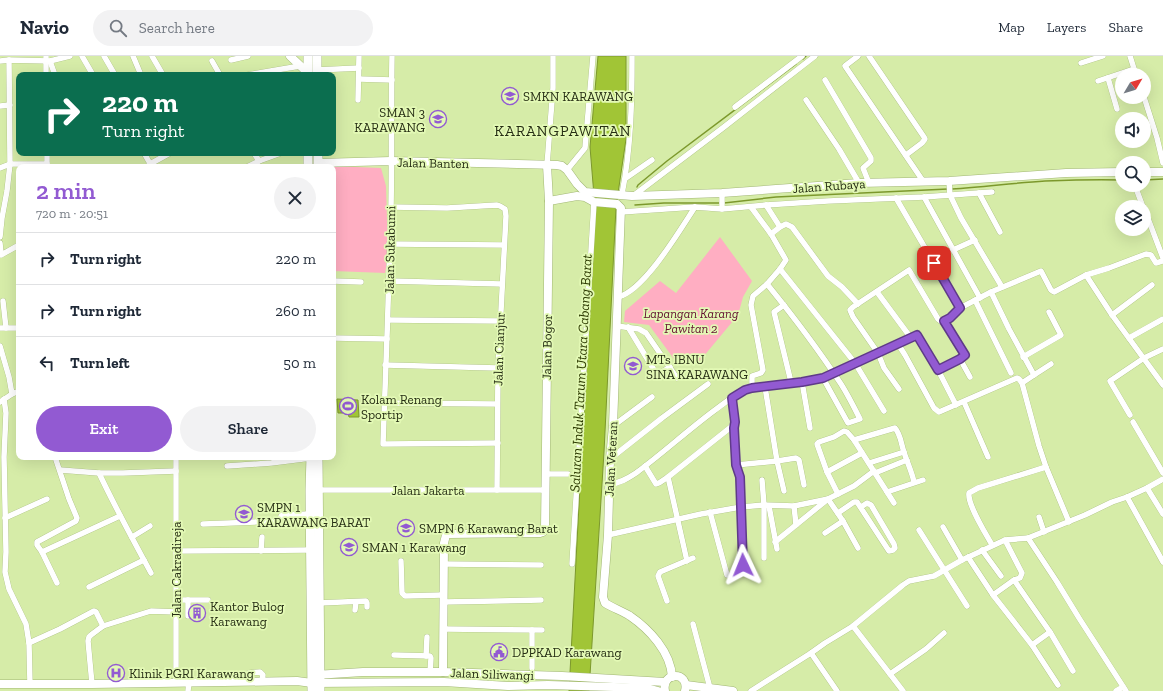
<!DOCTYPE html>
<meta charset="utf-8">
<style>
body{margin:0;font-family:"Zilla Slab",serif;background:#f2f2f3;color:#1f2937;height:100vh;display:flex;flex-direction:column;font-size:15px;white-space:nowrap}
*{box-sizing:border-box;margin:0}
p{font-size:13px;color:#747a83}
.icon{flex:none;width:22px;height:22px;fill:none;stroke:currentColor;stroke-width:2;stroke-linecap:round;stroke-linejoin:round}
.map{position:relative;flex:1;overflow:hidden}
.sheet{position:absolute;left:16px;top:108px;width:320px;height:296px;display:flex;flex-direction:column;background:#fff;border-radius:8px;box-shadow:0 4px 16px #0002}
.sheet>*{flex:none}
.guide{position:absolute;left:16px;top:16px;width:320px;height:84px;border-radius:8px;box-shadow:0 4px 16px #0002;background:#0b6e4f;color:#fff;overflow:hidden}
.needle{width:26px;rotate:52deg}
.tools{position:absolute;left:1115px;top:12px;display:grid;gap:8px}
.tools a{display:grid;place-items:center;width:36px;height:36px;border-radius:50%;background:#fff;box-shadow:0 4px 16px #0002;font-size:20px}
.pin{position:absolute;display:grid;place-items:center;width:34px;height:34px;color:#fff;margin:-17px;border-radius:8px;box-shadow:0 2px 6px #0006}
.me{position:absolute;width:44px;margin:-22px;rotate:358deg;stroke-linejoin:round;filter:drop-shadow(0 0 3px #0008)}
.turn{display:flex;align-items:center;gap:14px;height:84px;padding:0 20px;font-size:18px}
.turn .icon{width:52px;height:52px;stroke-width:2.5}
.turn b{display:block;font-size:28px;line-height:34px}
.round{display:grid;place-items:center;flex:none;width:42px;height:42px;border-radius:21px;background:#f2f2f3}
.head{display:flex;align-items:center;justify-content:space-between;height:68px;padding:0 20px}
h1{font-size:24px;font-weight:600;line-height:30px;color:#925ad2}
.action{display:flex;gap:8px;margin-top:auto;padding:8px 20px}
.action a{flex:1;height:46px;border-radius:24px;background:#925ad2;color:#fff;font-size:16px;font-weight:600;line-height:46px;text-align:center}
.action a+a{background:#f2f2f3;color:#1f2937}
ul{padding:0;list-style:none}
li{display:flex;align-items:center;gap:12px;height:52px;padding:0 20px;border-top:1px solid #e0e1e3}
li div{flex:1}
li b{display:block;font-size:15px}
li em{font-style:normal}
header{display:flex;align-items:center;gap:24px;box-sizing:border-box;height:56px;padding:0 20px;background:#fff;border-bottom:1px solid #e0e1e3}
header strong{font-size:19px}
nav{display:flex;gap:22px;margin-inline-start:auto;font-size:14px}
.search{width:280px;height:36px;background:#f2f2f3;display:flex;align-items:center;gap:10px;box-sizing:border-box;padding:0 14px;border-radius:22px;color:#747a83;font-size:15px}
.map>svg:first-child{display:block}
.green{fill:#ffaec2}
.water{fill:#a1c536;stroke:#7c982c}
.lines{fill:none;stroke-linecap:round;stroke-linejoin:round}
.stream{stroke:#7c982c;stroke-width:1.5}
.street-casing{stroke:#a2b775;stroke-width:6}
.secondary-casing{stroke:#a2b775;stroke-width:9}
.primary-casing{stroke:#a2b775;stroke-width:10}
.street{stroke:#fff;stroke-width:5.5}
.secondary{stroke:#fff;stroke-width:8}
.primary{stroke:#fff;stroke-width:9}
.route-casing{stroke:#5f3a88;stroke-width:10}
.route{stroke:#925ad2;stroke-width:7}
.labels{text-anchor:middle;dominant-baseline:central;stroke-width:3.5;stroke-linejoin:round;paint-order:stroke}
.poi-label{font-size:13px;fill:#262e14;stroke:#e3f9b5;text-anchor:start}
.street-label{font-size:13px;fill:#262e14;stroke:#e3f9b5}
.park-label{font-size:13px;font-style:italic;fill:#630e30;stroke:#e3f9b5}
.water-label{font-size:14px;font-style:italic;fill:#2c3900;stroke:#e3f9b5}
.quarter-label{font-size:15px;letter-spacing:1px;fill:#262e14;stroke:#e3f9b5}
</style>
<header>
<strong>Navio</strong>
<div class="search"><svg class="icon" aria-label="search" viewBox="0 0 24 24"><circle cx="10" cy="10" r="6"/><path d="M15 15l6 6"/></svg>Search here</div>
<nav><a>Map</a><a>Layers</a><a>Share</a></nav>
</header>
<div class="map">
<svg width="1163" height="635" viewBox="0 0 1163 635">
<rect width="100%" height="100%" fill="#d6eca8"/>
<g class="green">
<polygon points="331,110 381,112 386,130 388,199 385,217 333,215 333,111 331,111"/>
<polygon points="720,181 752,225 743,241 738,259 698,307 688,297 677,307 649,269 624,266 625,255 660,225 676,237"/>
</g>
<g class="water">
<polygon points="598,0 626,0 626,83 616,151 604,396 589,635 569,635 595,152 590,91"/>
<polygon points="337,343 358,344 359,361 349,361 348,357 338,357"/>
</g>
<g class="lines">
<g class="stream">
<polyline points="803,3 806,0"/>
<polyline points="1144,124 1163,123"/>
<polyline points="637,131 638,129 667,105 796,8"/>
<path d="M 952,133 C 983,131 1014,127 1045,125 C 1070,124 1096,123 1122,124"/>
<polyline points="724,147 776,141 948,133"/>
<polyline points="635,149 664,147 721,147"/>
</g>
<g class="street-casing">
<g id="street">
<polyline points="82,0 93,19"/>
<polyline points="104,0 115,19"/>
<polyline points="133,0 141,19"/>
<polyline points="152,0 163,19"/>
<path d="M 392,0 C 391,51 392,101 391,152 C 389,231 386,309 383,388 L 498,387"/>
<polyline points="858,0 845,10 923,125"/>
<polyline points="869,0 924,81 925,83 922,87 906,99"/>
<polyline points="1130,0 1136,19"/>
<polyline points="231,4 248,0"/>
<polyline points="0,5 9,4 50,5 70,0"/>
<polyline points="50,5 55,19"/>
<polyline points="212,5 220,19"/>
<polyline points="1081,7 1103,0"/>
<polyline points="317,14 359,12"/>
<polyline points="46,19 46,0"/>
<polyline points="247,19 300,10"/>
<polyline points="1108,22 1117,53"/>
<polyline points="359,23 392,24"/>
<polyline points="825,24 871,102 871,105 863,112 869,127"/>
<polyline points="1098,25 1134,13"/>
<polyline points="1144,41 1157,82 1163,107"/>
<polyline points="358,44 359,0"/>
<polyline points="806,44 839,93 859,127"/>
<polyline points="0,50 10,49"/>
<polyline points="735,51 802,0"/>
<polyline points="144,97 152,111"/>
<polyline points="254,97 259,105"/>
<polyline points="547,109 553,32 553,0"/>
<polyline points="47,111 47,97"/>
<polyline points="147,111 150,108 170,97"/>
<polyline points="247,111 259,105 281,97"/>
<polyline points="0,112 10,108 47,108"/>
<polyline points="567,114 585,92 593,0"/>
<polyline points="626,122 652,104"/>
<polyline points="949,125 950,139 961,162 1002,231"/>
<polyline points="1136,129 1137,135 1143,151"/>
<polyline points="979,137 1000,176"/>
<path d="M 622,138 C 631,93 632,46 632,0"/>
<polyline points="633,140 724,71 815,0"/>
<polyline points="924,141 980,242"/>
<polyline points="896,142 960,252"/>
<polyline points="766,149 780,171"/>
<polyline points="391,151 447,152 497,149 500,150 505,153 506,160 498,312 497,434"/>
<polyline points="751,151 771,178 786,204 780,213 767,228 753,240 751,249 763,314 761,317 752,320 752,332"/>
<polyline points="1144,152 1163,202"/>
<polyline points="722,153 722,137"/>
<polyline points="621,156 695,151 722,153 766,149 828,145 924,141 992,136"/>
<polyline points="771,178 780,171 786,168 792,171 828,220 842,231 858,248"/>
<polyline points="0,181 2,162 7,135 10,108 9,4"/>
<polyline points="0,187 1,199 19,189"/>
<polyline points="389,188 504,189"/>
<polyline points="953,194 975,184"/>
<polyline points="780,213 855,307 884,355"/>
<polyline points="1086,219 1112,259 1163,329"/>
<polyline points="333,225 361,226"/>
<polyline points="389,225 502,228"/>
<path d="M 767,228 C 793,260 818,293 841,328 C 848,339 854,351 860,363 L 848,367 L 823,322"/>
<polyline points="877,236 911,282"/>
<polyline points="991,236 1009,273 1034,319 1022,327"/>
<path d="M 618,241 C 644,235 680,174 695,151"/>
<polyline points="975,244 1011,317"/>
<polyline points="3,245 6,272"/>
<polyline points="784,249 774,256 791,326"/>
<polyline points="1112,259 1152,229"/>
<polyline points="388,264 500,265"/>
<polyline points="617,270 639,273 646,277 677,322"/>
<polyline points="628,271 657,319 670,311"/>
<polyline points="0,272 19,272"/>
<polyline points="333,282 387,283"/>
<polyline points="1129,282 1163,263"/>
<polyline points="898,288 905,299 934,352 939,356 1017,322 1019,323 1022,327 1039,390 1046,411"/>
<polyline points="0,290 9,321 12,338"/>
<polyline points="1023,301 1061,279 1049,256"/>
<polyline points="960,303 970,321"/>
<polyline points="385,309 498,312"/>
<polyline points="938,314 960,303 965,299 945,265"/>
<polyline points="1034,319 1051,308"/>
<polyline points="802,326 810,372"/>
<polyline points="765,331 777,405 784,435"/>
<polyline points="899,333 884,312 878,297 853,261 850,254 853,251 909,214 938,263 942,266 950,262 960,252 991,236 1041,215 1051,234 1054,236 1086,219 1109,212 1146,198 1151,199 1156,207 1163,205"/>
<polyline points="4,343 6,357 4,401 6,496 5,516 9,533 26,568 29,587 30,628"/>
<polyline points="0,346 12,338 19,335"/>
<polyline points="964,346 988,401"/>
<polyline points="385,347 497,348"/>
<polyline points="1130,359 1110,325 1144,302 1163,293"/>
<polyline points="1133,366 1163,417"/>
<polyline points="735,367 734,372 736,409"/>
<polyline points="613,370 652,341"/>
<path d="M 854,384 L 895,372 C 901,379 901,388 904,396 C 907,406 912,416 914,426"/>
<polyline points="55,401 69,443 77,462 76,465 37,486 37,489 42,496 57,527"/>
<polyline points="176,401 176,627"/>
<polyline points="610,403 662,362 708,328"/>
<polyline points="869,407 904,396"/>
<polyline points="227,410 271,407 311,402"/>
<polyline points="645,410 656,428 659,427 668,421 731,371 735,366 732,342"/>
<polyline points="60,414 99,417 123,417 176,415"/>
<polyline points="827,416 862,397"/>
<path d="M 99,417 C 115,451 133,484 151,517"/>
<polyline points="875,417 907,404"/>
<polyline points="546,418 568,418"/>
<polyline points="668,421 687,505"/>
<polyline points="762,424 764,449 764,502"/>
<path d="M 610,428 C 620,427 627,423 636,417 C 663,397 688,374 715,354 C 727,345 738,336 752,332 L 802,326 L 823,322 L 917,279 L 938,314 L 956,349"/>
<polyline points="1147,432 1163,458"/>
<polyline points="316,434 545,434"/>
<polyline points="887,436 923,424"/>
<polyline points="838,438 827,416 817,388 819,386 834,381 844,375 847,376 854,384 894,447"/>
<polyline points="1127,441 1163,506"/>
<polyline points="769,450 777,493"/>
<polyline points="794,450 796,469"/>
<polyline points="710,456 727,519"/>
<polyline points="838,457 854,446 857,446 889,495 893,494 895,492 894,488 871,449 867,447 861,451"/>
<polyline points="1039,461 1044,476"/>
<polyline points="5,462 47,443"/>
<polyline points="203,468 278,465 282,459 310,458"/>
<polyline points="943,471 962,504"/>
<polyline points="919,474 967,550"/>
<polyline points="825,477 843,465"/>
<polyline points="608,479 701,458 741,451 764,449 794,450 828,443 843,465 858,492"/>
<polyline points="132,481 150,470"/>
<polyline points="1028,482 1085,459 1112,446 1127,441 1147,432 1163,423"/>
<polyline points="1005,484 1022,517 1020,522 1014,524 1050,576 1073,615"/>
<polyline points="775,486 828,443 854,430 874,415"/>
<path d="M 992,489 C 986,478 967,448 969,437 L 978,432 L 1046,411 L 1069,466"/>
<polyline points="982,494 1001,520"/>
<polyline points="177,495 310,494"/>
<polyline points="261,495 262,481"/>
<polyline points="42,496 120,460"/>
<polyline points="968,501 993,539 1032,589 1058,629"/>
<polyline points="401,505 402,537 405,540 443,539"/>
<polyline points="444,508 541,509"/>
<polyline points="572,508 594,146"/>
<polyline points="743,509 740,421 736,409 777,405 796,402 799,404 804,429"/>
<polyline points="89,531 144,504"/>
<polyline points="993,539 1014,524"/>
<polyline points="176,544 208,544"/>
<polyline points="188,544 188,560"/>
<polyline points="667,545 658,520 660,516 693,502"/>
<polyline points="443,546 541,544"/>
<polyline points="319,547 366,545 367,547 367,551"/>
<polyline points="355,554 356,546"/>
<polyline points="693,568 710,632"/>
<polyline points="853,570 903,635"/>
<polyline points="443,573 542,574"/>
<polyline points="29,587 60,573 94,555 96,556 103,570"/>
<polyline points="1032,589 1050,576"/>
<polyline points="811,597 837,635"/>
<polyline points="394,599 430,600 431,602 430,617"/>
<polyline points="426,600 427,581"/>
<polyline points="532,612 532,574"/>
<polyline points="890,618 926,593 944,577"/>
<polyline points="248,621 248,618 249,617 260,616 263,619 262,625"/>
<polyline points="92,628 88,585 89,581 91,579 103,570 151,555 176,556"/>
<polyline points="188,635 189,626"/>
<polyline points="751,635 811,597 825,587 853,570 903,529 909,525 934,520 962,504 1005,484 1028,482 1057,526 1079,562 1126,635"/>
<polyline points="1116,635 1123,631"/>
</g>
</g>
<g class="secondary-casing">
<g id="secondary">
<polyline points="290,0 308,17"/>
<polyline points="318,107 391,105 557,109 562,110 567,114 577,128 585,136 632,140 722,137 859,127 949,125 1066,117 1122,116"/>
<polyline points="1144,116 1163,116"/>
<path d="M 549,145 L 577,140 L 585,141 L 594,146 L 617,148 L 621,152 L 613,370 L 610,403 L 608,479 L 603,541 L 605,547 C 613,552 622,555 630,560 C 649,573 671,596 672,621"/>
<polyline points="443,616 444,487 446,479 449,478 540,477 543,476 545,473 549,145 547,109"/>
<polyline points="315,619 363,616 443,616 562,620 665,626"/>
<polyline points="0,628 92,628 297,625 312,627 444,626 508,630 548,629 647,632 658,635"/>
<polyline points="686,629 733,635"/>
<path d="M 665,635 C 661,615 690,615 685,635"/>
</g>
</g>
<g class="primary-casing">
<g id="primary">
<polyline points="308,0 308,19"/>
<polyline points="317,0 317,19"/>
<polyline points="308,97 308,111"/>
<polyline points="318,97 318,111"/>
<polyline points="311,401 310,434 312,635"/>
<polyline points="318,401 320,635"/>
</g>
</g>
<use href="#street" class="street"/>
<use href="#secondary" class="secondary"/>
<use href="#primary" class="primary"/>
</g>
<g class="lines">
<g class="route-casing">
<polyline id="route" points="743,509 740,421 736,409 734,372 735,366 732,342 745,334 752,332 802,326 823,322 917,279 938,314 960,303 965,299 944,265 950,262 960,252 934,207"/>
</g>
<use href="#route" class="route"/>
</g>
<defs>
<g id="school-ring" transform="scale(0.9)"><circle r="9.5" fill="#e3f9b5" stroke="#925ad2" stroke-width="1.5"/><path d="M0-5L7-2L0 1L-7-2ZM-4 1L0 2.5L4 1V4Q0 6-4 4Z" fill="#925ad2"/></g>
<g id="stadium-ring" transform="scale(0.9)"><circle r="9.5" fill="#e3f9b5" stroke="#925ad2" stroke-width="1.5"/><path d="M0-5a6.5 5 0 1 0 0 10a6.5 5 0 1 0 0-10ZM-3.5-1.8h7v3.6h-7Z" fill="#925ad2"/></g>
<g id="building-ring" transform="scale(0.9)"><circle r="9.5" fill="#e3f9b5" stroke="#925ad2" stroke-width="1.5"/><path d="M-4-6H4V6H1V3H-1V6H-4ZM-2.5-4.3h1.7v1.8h-1.7ZM.8-4.3h1.7v1.8H.8ZM-2.5-1h1.7V.8h-1.7ZM.8-1h1.7V.8H.8Z" fill="#925ad2"/></g>
<g id="civic-ring" transform="scale(0.9)"><circle r="9.5" fill="#e3f9b5" stroke="#925ad2" stroke-width="1.5"/><path d="M-.6-6.5H3V-4.5H.6V-3L4-1V1h2V6H-6V1h2V-1L-.6-3ZM-1.2 2.5V6h2.4V2.5Z" fill="#925ad2"/></g>
<g id="hospital-ring" transform="scale(0.9)"><circle r="9.5" fill="#e3f9b5" stroke="#925ad2" stroke-width="1.5"/><path d="M-5-5h3v3.5h4V-5h3V5h-3V1.5h-4V5h-3Z" fill="#925ad2"/></g>
</defs>
<g fill-rule="evenodd">
<use href="#school-ring" x="510" y="40"/>
<use href="#school-ring" x="438" y="63"/>
<use href="#school-ring" x="633" y="310"/>
<use href="#stadium-ring" x="348" y="350"/>
<use href="#school-ring" x="244" y="458"/>
<use href="#school-ring" x="406" y="472"/>
<use href="#school-ring" x="349" y="491"/>
<use href="#building-ring" x="197" y="557"/>
<use href="#civic-ring" x="499" y="596"/>
<use href="#hospital-ring" x="116" y="617"/>
</g>
<g class="labels">
<g class="poi-label">
<text x="523" y="40">SMKN KARAWANG</text>
<text x="425" y="56" text-anchor="end">SMAN 3<tspan x="425" dy="15">KARAWANG</tspan></text>
<text x="646" y="303">MTs IBNU<tspan x="646" dy="15">SINA KARAWANG</tspan></text>
<text x="361" y="343">Kolam Renang<tspan x="361" dy="15">Sportip</tspan></text>
<text x="257" y="451">SMPN 1<tspan x="257" dy="15">KARAWANG BARAT</tspan></text>
<text x="419" y="472">SMPN 6 Karawang Barat</text>
<text x="362" y="491">SMAN 1 Karawang</text>
<text x="210" y="550">Kantor Bulog<tspan x="210" dy="15">Karawang</tspan></text>
<text x="512" y="596">DPPKAD Karawang</text>
<text x="129" y="617">Klinik PGRI Karawang</text>
</g>
<g class="street-label">
<text transform="translate(433 107) rotate(1)">Jalan Banten</text>
<text transform="translate(829 130) rotate(-4)">Jalan Rubaya</text>
<text transform="translate(390 194) rotate(-89)">Jalan Sukabumi</text>
<text transform="translate(547 291) rotate(-89)">Jalan Bogor</text>
<text transform="translate(499 293) rotate(-88)">Jalan Cianjur</text>
<text transform="translate(611 403) rotate(-87)">Jalan Veteran</text>
<text x="428" y="434">Jalan Jakarta</text>
<text transform="translate(176 514) rotate(-90)">Jalan Cakradireja</text>
<text transform="translate(492 618) rotate(2)">Jalan Siliwangi</text>
</g>
<g class="park-label">
<text x="691" y="257">Lapangan Karang<tspan x="691" dy="15">Pawitan 2</tspan></text>
</g>
<g class="water-label">
<text transform="translate(581 317) rotate(-87)">Saluran Induk Tarum Utara Cabang Barat</text>
</g>
<g class="quarter-label">
<text x="563" y="75">KARANGPAWITAN</text>
</g>
</g>
</svg>
<div class="tools">
<a><svg class="needle" viewBox="-14 -14 28 28"><path d="M0-13l5 13h-10z" fill="#e53935"/><path d="M0 13l5-13h-10z" fill="#747a83"/></svg></a>
<a><svg class="icon" aria-label="sound" viewBox="0 0 24 24"><path d="M4 9h4l5-4v14l-5-4H4zM17 9q2 3 0 6"/></svg></a>
<a><svg class="icon" aria-label="search" viewBox="0 0 24 24"><circle cx="10" cy="10" r="6"/><path d="M15 15l6 6"/></svg></a>
<a><svg class="icon" aria-label="layers" viewBox="0 0 24 24"><path d="M12 4l9 5-9 5-9-5zM3 14l9 5 9-5"/></svg></a>
</div>
<div class="pin" style="left:934px;top:207px;background:#d93025"><svg class="icon" aria-label="arrive" viewBox="0 0 24 24"><path d="M6 21V4h12l-3 4 3 4H6"/></svg></div>
<svg class="me" style="left:743px;top:509px" viewBox="-20 -20 40 40"><path d="M0-17L14 15 0 8-14 15z" fill="#925ad2" stroke="#fff" stroke-width="4"/></svg>
<div class="guide">
<div class="turn"><svg class="icon" aria-label="right" viewBox="0 0 24 24"><path d="M7 20v-9h11M14 6l5 5-5 5"/></svg><div><b>220 m</b>Turn right</div></div>
</div>
<section class="sheet">
<div class="head"><div><h1>2 min</h1><p>720 m · 20:51</p></div><a class="round"><svg class="icon" aria-label="close" viewBox="0 0 24 24"><path d="M6 6l12 12M18 6L6 18"/></svg></a></div>
<ul>
<li><svg class="icon" aria-label="right" viewBox="0 0 24 24"><path d="M7 20v-9h11M14 6l5 5-5 5"/></svg><div><b>Turn right</b></div><em>220 m</em></li>
<li><svg class="icon" aria-label="right" viewBox="0 0 24 24"><path d="M7 20v-9h11M14 6l5 5-5 5"/></svg><div><b>Turn right</b></div><em>260 m</em></li>
<li><svg class="icon" aria-label="left" viewBox="0 0 24 24"><path d="M17 20v-9H6M10 6l-5 5 5 5"/></svg><div><b>Turn left</b></div><em>50 m</em></li>
</ul>
<div class="action"><a>Exit</a><a>Share</a></div>
</section>
</div>
